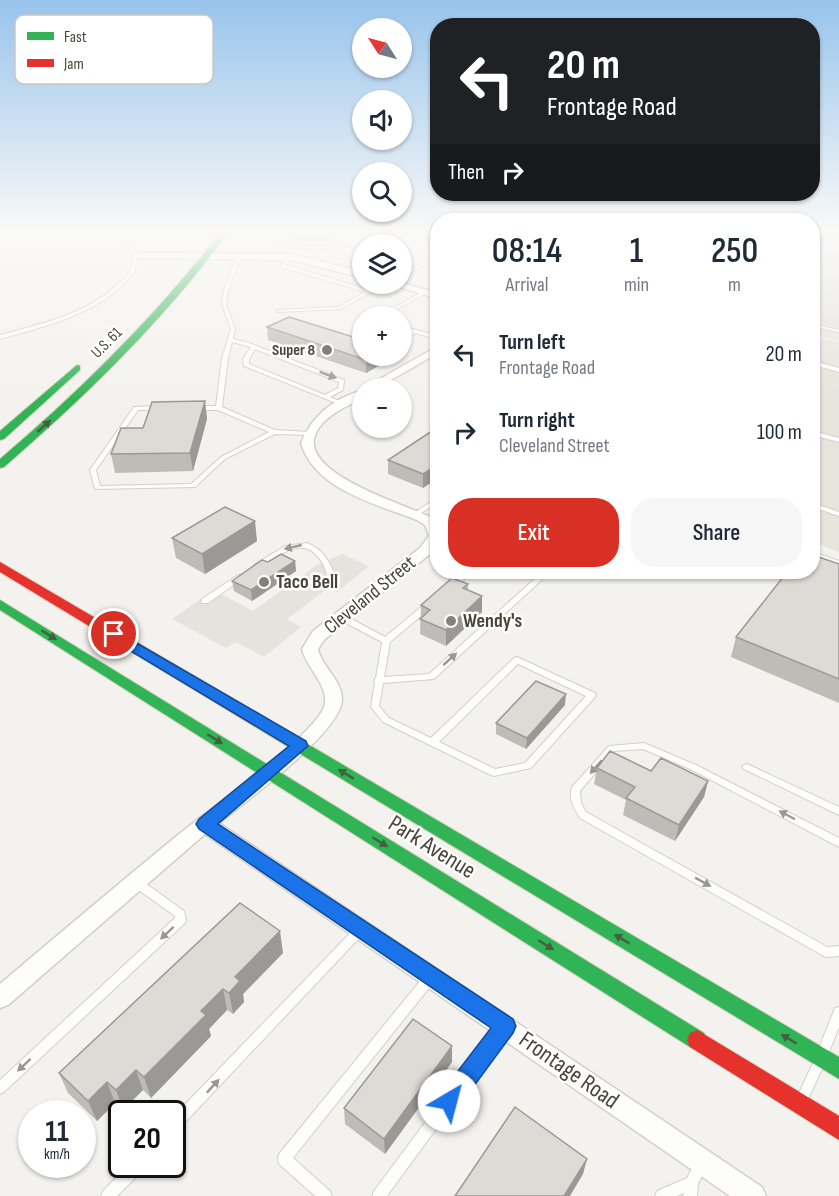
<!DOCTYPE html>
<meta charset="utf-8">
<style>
body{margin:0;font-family:"Sofia Sans Condensed",sans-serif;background:#f6f6f7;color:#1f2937;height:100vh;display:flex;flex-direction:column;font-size:22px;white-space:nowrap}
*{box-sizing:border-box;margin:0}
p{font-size:20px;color:#747a83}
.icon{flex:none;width:33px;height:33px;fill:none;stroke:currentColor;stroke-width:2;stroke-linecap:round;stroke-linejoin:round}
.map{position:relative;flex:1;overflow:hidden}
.panel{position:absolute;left:430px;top:213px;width:390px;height:366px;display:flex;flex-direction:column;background:#fff;border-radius:24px;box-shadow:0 2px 4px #0004}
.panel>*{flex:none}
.hud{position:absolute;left:430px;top:18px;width:390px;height:183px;border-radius:24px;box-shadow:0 2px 4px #0004;background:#202124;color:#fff;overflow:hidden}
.needle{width:39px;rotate:306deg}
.buttons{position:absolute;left:352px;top:18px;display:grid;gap:12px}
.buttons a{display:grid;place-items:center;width:60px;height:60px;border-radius:50%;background:#fff;box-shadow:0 2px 4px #0004;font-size:30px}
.speed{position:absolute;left:18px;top:1100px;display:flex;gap:12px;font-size:30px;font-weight:700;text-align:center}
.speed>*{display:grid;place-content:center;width:78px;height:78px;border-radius:50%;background:#fff;box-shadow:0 2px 4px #0004;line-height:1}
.speed small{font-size:15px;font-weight:400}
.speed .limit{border:3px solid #111;border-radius:9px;background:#fff;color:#111}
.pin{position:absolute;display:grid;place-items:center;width:51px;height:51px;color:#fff;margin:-26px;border:3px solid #fff;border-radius:50%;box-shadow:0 2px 6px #0007}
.me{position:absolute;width:66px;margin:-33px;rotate:37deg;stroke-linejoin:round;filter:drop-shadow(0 0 4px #0008)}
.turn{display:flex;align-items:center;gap:21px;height:126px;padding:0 18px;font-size:27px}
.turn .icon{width:78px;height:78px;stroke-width:2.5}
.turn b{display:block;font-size:42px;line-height:51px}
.then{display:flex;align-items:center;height:57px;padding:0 18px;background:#0003;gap:12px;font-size:22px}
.eta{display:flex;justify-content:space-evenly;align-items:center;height:102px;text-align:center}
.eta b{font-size:36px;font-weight:600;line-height:42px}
.primary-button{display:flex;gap:12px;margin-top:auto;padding:12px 18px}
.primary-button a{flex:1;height:69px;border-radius:24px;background:#d93025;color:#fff;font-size:24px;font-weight:600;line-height:69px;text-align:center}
.primary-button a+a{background:#f6f6f7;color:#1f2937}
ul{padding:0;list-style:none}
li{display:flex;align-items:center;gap:18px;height:78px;padding:0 18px}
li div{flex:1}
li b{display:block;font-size:22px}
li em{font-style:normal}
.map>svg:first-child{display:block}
.residential{fill:#e7e4dc}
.industrial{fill:#e6e2de}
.parking{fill:#e6e3df}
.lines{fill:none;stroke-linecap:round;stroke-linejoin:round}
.lane-casing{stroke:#d2d0cb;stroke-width:2}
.street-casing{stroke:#d2d0cb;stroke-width:3}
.fast-casing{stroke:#d6cebb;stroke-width:2}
.jam-casing{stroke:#d6cebb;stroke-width:2}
.lane{fill:#fdfdfc;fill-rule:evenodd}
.street{fill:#fdfdfc;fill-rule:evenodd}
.fast{fill:#30b455;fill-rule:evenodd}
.jam{fill:#e5322d;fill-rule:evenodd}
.wall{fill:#bfbcb8}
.shaded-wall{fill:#9b9996}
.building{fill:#dedbd6;stroke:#9b9996;stroke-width:1.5}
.oneway{fill:#9b9791}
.oneway2{fill:#446040}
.route{fill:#1a73e8;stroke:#114b97;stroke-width:1.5}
.poi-dot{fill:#868178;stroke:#fff;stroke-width:2}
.labels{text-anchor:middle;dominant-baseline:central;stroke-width:5;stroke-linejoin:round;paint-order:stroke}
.far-street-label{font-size:16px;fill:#4b4439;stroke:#fff}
.far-poi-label{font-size:16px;font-weight:bold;fill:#4b4439;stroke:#fff;text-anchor:end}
.poi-label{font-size:20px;font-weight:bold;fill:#4b4439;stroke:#fff;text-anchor:start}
.street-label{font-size:20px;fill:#4b4439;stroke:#fff}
.near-street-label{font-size:24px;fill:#4b4439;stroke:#fff}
.key{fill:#fff;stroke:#c9c7c4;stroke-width:1.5}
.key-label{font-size:16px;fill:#4b4439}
</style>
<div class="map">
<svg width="839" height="1196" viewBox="0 0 839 1196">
<rect width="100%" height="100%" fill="#f4f2ee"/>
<polygon class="residential" points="813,336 839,342 839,552 813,542"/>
<polygon class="industrial" points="813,233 839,233 839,341 813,334"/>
<polygon class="parking" points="342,554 369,566 337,592 328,588 287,619 301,627 264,657 236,642 226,648 172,619 214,590 253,611 317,565"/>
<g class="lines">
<g class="lane-casing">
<g id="lane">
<path d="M 114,233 C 127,233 132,245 138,255 C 137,261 136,268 133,273 C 131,277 127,280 124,284 C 91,316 43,327 0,339 L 0,335 C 41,324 88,314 119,283 C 122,280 126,277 129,273 C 132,268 132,261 134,255 L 123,239 Z"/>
<polygon points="281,233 285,233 283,245 338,247 351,237 352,233 356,233 354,239 333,253 360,261 358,262 329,255 315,261 311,260 334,249 283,247 281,251 279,251"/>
<polygon points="374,233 380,233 372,237 394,243 403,239 386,233 393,233 414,241 402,247 402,244 409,241 407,240 397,244 392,244 369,238 351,246 348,245"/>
<polygon points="820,233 825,233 813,242 813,239"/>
<path d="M 238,254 L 242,255 L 228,290 L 226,304 L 235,329 L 233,339 L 249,343 L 344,380 L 343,390 L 330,397 L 346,404 L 345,405 L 341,405 L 244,366 L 243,359 L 251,347 L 232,342 L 228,358 L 222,407 L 275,430 L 309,432 L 311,433 L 311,435 L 275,434 L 225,459 L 195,487 L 95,489 L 90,470 L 134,407 L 159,406 L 162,408 L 159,410 L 138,410 L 96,470 L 100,486 L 191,484 L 221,457 L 269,432 L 218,410 L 195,410 L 192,408 L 195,406 L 216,406 L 222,358 L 231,329 L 222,304 L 224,290 ZM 255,349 L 339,382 L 338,388 L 325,395 L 249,364 L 249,359 Z"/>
<polygon points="290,256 294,257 286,265 369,290 382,284 386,284 341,309 277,312 277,311 279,310 338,307 365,292 281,267 281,265"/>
<polygon points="435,257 438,257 438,259 402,276 402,273"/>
<polygon points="424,291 428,292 385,316 380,316"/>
<polygon points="813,324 839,330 839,332 813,326"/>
<polygon points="402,326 438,336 438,340 416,333 402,340 402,336 411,331 402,329"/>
<polygon points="813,361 839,368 839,372 813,365"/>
<polygon points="813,431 839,438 839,442 813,435"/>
<polygon points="438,497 438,502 418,515 414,515 413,514 414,513"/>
<polygon points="813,503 839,512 839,516 813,507"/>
<path d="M 307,543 C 323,549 330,562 336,578 L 335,580 L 329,580 C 326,572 324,564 319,558 C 302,535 278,556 261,567 L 255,567 L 254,565 L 285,546 Z"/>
<polygon points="813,552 839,561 839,565 813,556"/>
<polygon points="465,572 473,572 454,588 448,588 447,586 448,584"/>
<path d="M 536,572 L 544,572 L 547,575 L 434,679 L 383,683 L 379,706 L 389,718 L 431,738 L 514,658 L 517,657 L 595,693 L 596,695 L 595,697 L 531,768 L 494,776 L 491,775 L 383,722 L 371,707 L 375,682 L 374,680 L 376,678 L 382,642 L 338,619 L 337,617 L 338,615 L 344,615 L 385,637 L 426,603 L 432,603 L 433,605 L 432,607 L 390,642 L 384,677 L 429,674 L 539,575 ZM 518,664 L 586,696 L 525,763 L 495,769 L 439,742 Z"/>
<polygon points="238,575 241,575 245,577 208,603 202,603 201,601 202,599"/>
<path d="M 644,743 L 696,765 L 839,838 L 839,847 L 690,769 L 643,749 L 614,751 L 580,791 L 581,803 L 586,812 L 827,947 L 839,946 L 839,956 L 826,957 L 822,955 L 580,818 C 574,808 568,799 572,787 L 609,746 Z"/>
<polygon points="747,764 839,807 839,815 744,769 742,767 744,765"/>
<polygon points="137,879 141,880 184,911 186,920 185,923 4,1092 0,1094 0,1080 175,918 175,916 133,886 132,883 133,880"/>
<polygon points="359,926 363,928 364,931 363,934 176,1132 172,1134 172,1118 355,928"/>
<polygon points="429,974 433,975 435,979 433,983 293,1158 330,1191 332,1196 315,1196 279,1164 278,1159 279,1154 425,975"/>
<polygon points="839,1007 839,1027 829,1052 825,1054 821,1052 819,1048 835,1008"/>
<polygon points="502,1024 506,1025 508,1029 506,1033 387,1196 372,1196 374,1191 498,1025"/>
<polygon points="818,1059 822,1061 824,1065 808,1099 804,1101 800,1099 798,1095 814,1061"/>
<polygon points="701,1160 706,1161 707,1166 698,1184 697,1196 683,1196 684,1193 677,1196 655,1196 657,1191 687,1178 696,1161"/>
<polygon points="130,1164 145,1164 144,1169 117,1196 101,1196 103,1191"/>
</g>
</g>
<g class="street-casing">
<g id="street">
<polygon points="133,253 292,254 363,272 363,278 292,260 136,258 132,255"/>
<polygon points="402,283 438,293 438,299 390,284"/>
<polygon points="438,346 438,353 377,388 364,388"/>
<path d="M 363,390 L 363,398 C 349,405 335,411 324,422 C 276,470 412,505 436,520 C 442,532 437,544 430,554 L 325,639 L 318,649 C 322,667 341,679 342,698 C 345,729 244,803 219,823 L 762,1187 L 766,1196 L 730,1196 L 205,834 L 8,1005 L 0,1008 L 0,984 C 59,934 118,884 178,835 C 207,811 313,737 324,707 C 331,687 306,668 302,649 L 313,631 L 420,548 L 429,536 L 425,525 L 417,520 C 376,504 315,490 301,443 C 312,415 335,398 363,390 Z"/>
</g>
</g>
<g class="fast-casing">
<g id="fast">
<path d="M 220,233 L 228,233 C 163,321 86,396 4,467 L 0,468 L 0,459 C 81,390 155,317 220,233 Z"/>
<polygon points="77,365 80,366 80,370 4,439 0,440 0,431"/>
<polygon points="0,600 704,1033 707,1040 704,1047 697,1050 690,1047 0,610"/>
<polygon points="260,716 839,1057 839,1079 254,726 252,722 254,718"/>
</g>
</g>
<g class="jam-casing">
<g id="jam">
<polygon points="0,562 266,718 268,722 266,726 254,726 0,572"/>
<polygon points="697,1030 839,1116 839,1140 690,1047 687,1040 690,1033"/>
</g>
</g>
<use href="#lane" class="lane"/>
<use href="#street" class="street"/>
<use href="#fast" class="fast"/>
<use href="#jam" class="jam"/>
</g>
<g class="wall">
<polygon points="295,233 330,233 329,241 295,241"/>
<polygon points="267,327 363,356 387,356 387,361 366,373 268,340"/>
<polygon points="205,401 207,419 193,471 115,473 111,454 143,428"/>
<polygon points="438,427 438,478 423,488 388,474 388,460"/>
<polygon points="172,538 257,541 205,574 176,558"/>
<polygon points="295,561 296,571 252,601 234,591 232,581 268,562"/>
<polygon points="839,564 839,703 731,657 736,637"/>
<polygon points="468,584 468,590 482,612 446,646 420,634 421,605"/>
<polygon points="565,705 526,749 496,734 496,723"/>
<polygon points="597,768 651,771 708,781 704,797 675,841 623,815 626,800 594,784"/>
<polygon points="283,953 243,994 244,1002 233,1014 227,1010 209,1029 211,1036 151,1098 143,1090 123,1110 115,1103 97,1121 68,1093 59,1073"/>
<polygon points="452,1062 385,1154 345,1124 344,1108"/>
</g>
<g class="shaded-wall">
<polygon points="373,356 387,356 387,361 366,373 366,360"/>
<polygon points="205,401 207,419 193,471 190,453"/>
<polygon points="438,464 438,478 423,488 423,474"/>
<polygon points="255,521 257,541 205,574 202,554"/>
<polygon points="295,561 296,571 252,601 251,590"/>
<polygon points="482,596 482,612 446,646 446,630"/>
<polygon points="566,694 565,705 526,749 527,738"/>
<polygon points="708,781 704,797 675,841 679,825"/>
<polygon points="280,931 283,953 243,994 244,1002 233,1014 229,993 235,977"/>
<polygon points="223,989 227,1010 209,1029 211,1036 151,1098 144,1077 201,1011"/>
<polygon points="452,1046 452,1062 385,1154 384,1139"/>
<polygon points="136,1070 143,1090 123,1110 116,1090"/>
<polygon points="107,1082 115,1103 97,1121 88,1101"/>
<polygon points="587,1159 583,1174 570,1196 564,1196"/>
</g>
<g class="building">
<polygon points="289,317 363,340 363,356 373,356 366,360 267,327"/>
<polygon points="205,401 190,453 111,454 121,428 143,428 152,402"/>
<polygon points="438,427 438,464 423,474 388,460"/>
<polygon points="225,507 255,521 202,554 172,538"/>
<polygon points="281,554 295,561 251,590 232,581 262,560 268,562"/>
<polygon points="813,555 839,564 839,679 736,637 787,572 813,572"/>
<polygon points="452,578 468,584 463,588 482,596 446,630 420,619 430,610 421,605"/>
<polygon points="536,681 566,694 527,738 496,723"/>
<polygon points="610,751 651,771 661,758 708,781 679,825 626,798 635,787 597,768"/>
<polygon points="240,903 280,931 235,977 240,981 229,993 223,989 201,1011 206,1015 144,1077 136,1070 116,1090 107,1082 88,1101 59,1073"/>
<polygon points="413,1019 452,1046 384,1139 344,1108"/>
<polygon points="515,1107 587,1159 564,1196 455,1196"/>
</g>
<defs><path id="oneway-solid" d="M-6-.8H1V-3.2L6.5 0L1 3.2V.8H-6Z" transform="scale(1.5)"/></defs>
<g class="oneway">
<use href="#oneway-solid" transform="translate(328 375) rotate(20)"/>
<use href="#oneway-solid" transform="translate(293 547) rotate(167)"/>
<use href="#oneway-solid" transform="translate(450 659) rotate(-42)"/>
<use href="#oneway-solid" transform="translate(596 767) rotate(131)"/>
<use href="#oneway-solid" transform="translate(787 815) rotate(-152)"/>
<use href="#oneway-solid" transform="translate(703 882) rotate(29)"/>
<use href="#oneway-solid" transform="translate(167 933) rotate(137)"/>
<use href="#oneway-solid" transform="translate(24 1065) rotate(137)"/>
<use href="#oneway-solid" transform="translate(213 1086) rotate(-47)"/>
</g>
<g class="oneway2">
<use href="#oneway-solid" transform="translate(44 426) rotate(-42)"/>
<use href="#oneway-solid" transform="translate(49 635) rotate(32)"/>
<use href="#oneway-solid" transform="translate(215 739) rotate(32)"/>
<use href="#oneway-solid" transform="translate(346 774) rotate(-149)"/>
<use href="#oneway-solid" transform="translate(380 842) rotate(32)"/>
<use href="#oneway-solid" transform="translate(622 939) rotate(-149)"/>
<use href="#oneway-solid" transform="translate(546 945) rotate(32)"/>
<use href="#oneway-solid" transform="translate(789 1039) rotate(-149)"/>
</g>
<linearGradient id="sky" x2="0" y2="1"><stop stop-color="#98c4ec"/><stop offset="0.58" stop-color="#faf9f7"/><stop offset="1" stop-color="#faf9f7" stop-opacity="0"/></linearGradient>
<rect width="839" height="401" fill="url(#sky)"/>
<polygon class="route" points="114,630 306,741 308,746 218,824 513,1019 516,1026 513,1033 457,1109 449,1112 441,1109 438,1101 441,1093 491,1028 199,829 196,824 199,819 289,746 109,638 107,634 109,631"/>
<g class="poi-dot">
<circle cx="327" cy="350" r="6"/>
<circle cx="264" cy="582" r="6"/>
<circle cx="451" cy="621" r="6"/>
</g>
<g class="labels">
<g class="far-street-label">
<text transform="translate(107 343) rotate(-45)">U.S. 61</text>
</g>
<g class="far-poi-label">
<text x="315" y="350">Super 8</text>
</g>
<g class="poi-label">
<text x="276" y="582">Taco Bell</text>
<text x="463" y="621">Wendy's</text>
</g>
<g class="street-label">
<text transform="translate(370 595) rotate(-39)">Cleveland Street</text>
</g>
<g class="near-street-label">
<text transform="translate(432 847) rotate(32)">Park Avenue</text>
<text transform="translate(569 1070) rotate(35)">Frontage Road</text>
</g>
</g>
<rect x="15" y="15" width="198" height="69" rx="9" class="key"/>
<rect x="27" y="32" width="27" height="8" fill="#30b455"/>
<rect x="27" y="59" width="27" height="8" fill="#e5322d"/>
<g class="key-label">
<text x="64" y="42">Fast</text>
<text x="64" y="69">Jam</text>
</g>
</svg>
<div class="buttons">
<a><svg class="needle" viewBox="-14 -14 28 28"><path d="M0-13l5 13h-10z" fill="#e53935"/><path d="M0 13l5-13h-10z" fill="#747a83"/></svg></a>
<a><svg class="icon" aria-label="sound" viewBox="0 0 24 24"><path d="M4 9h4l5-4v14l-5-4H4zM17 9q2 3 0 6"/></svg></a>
<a><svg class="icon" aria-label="search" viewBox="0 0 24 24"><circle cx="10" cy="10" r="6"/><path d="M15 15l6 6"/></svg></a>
<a><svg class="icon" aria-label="layers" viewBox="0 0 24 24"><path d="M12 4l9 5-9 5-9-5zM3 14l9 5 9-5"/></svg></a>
<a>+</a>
<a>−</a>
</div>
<div class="speed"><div>11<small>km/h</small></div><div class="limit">20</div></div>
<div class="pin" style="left:114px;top:634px;background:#d93025"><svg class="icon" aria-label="arrive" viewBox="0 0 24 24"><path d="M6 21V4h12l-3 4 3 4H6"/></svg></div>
<svg class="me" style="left:449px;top:1101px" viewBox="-20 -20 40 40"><circle r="19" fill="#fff"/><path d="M0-13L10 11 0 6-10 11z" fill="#1a73e8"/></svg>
<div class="hud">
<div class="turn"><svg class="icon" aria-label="left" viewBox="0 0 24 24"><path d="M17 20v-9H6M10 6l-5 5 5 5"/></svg><div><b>20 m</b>Frontage Road</div></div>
<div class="then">Then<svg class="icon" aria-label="right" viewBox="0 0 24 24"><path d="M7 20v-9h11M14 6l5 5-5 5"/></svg></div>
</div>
<section class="panel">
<div class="eta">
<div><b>08:14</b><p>Arrival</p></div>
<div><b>1</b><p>min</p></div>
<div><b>250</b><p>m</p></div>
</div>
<ul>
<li><svg class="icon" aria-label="left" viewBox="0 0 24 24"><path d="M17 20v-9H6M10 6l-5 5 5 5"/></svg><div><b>Turn left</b><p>Frontage Road</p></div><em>20 m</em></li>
<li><svg class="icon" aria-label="right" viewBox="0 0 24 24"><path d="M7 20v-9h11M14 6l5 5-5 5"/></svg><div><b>Turn right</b><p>Cleveland Street</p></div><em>100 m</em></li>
</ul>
<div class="primary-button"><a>Exit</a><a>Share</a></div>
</section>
</div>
